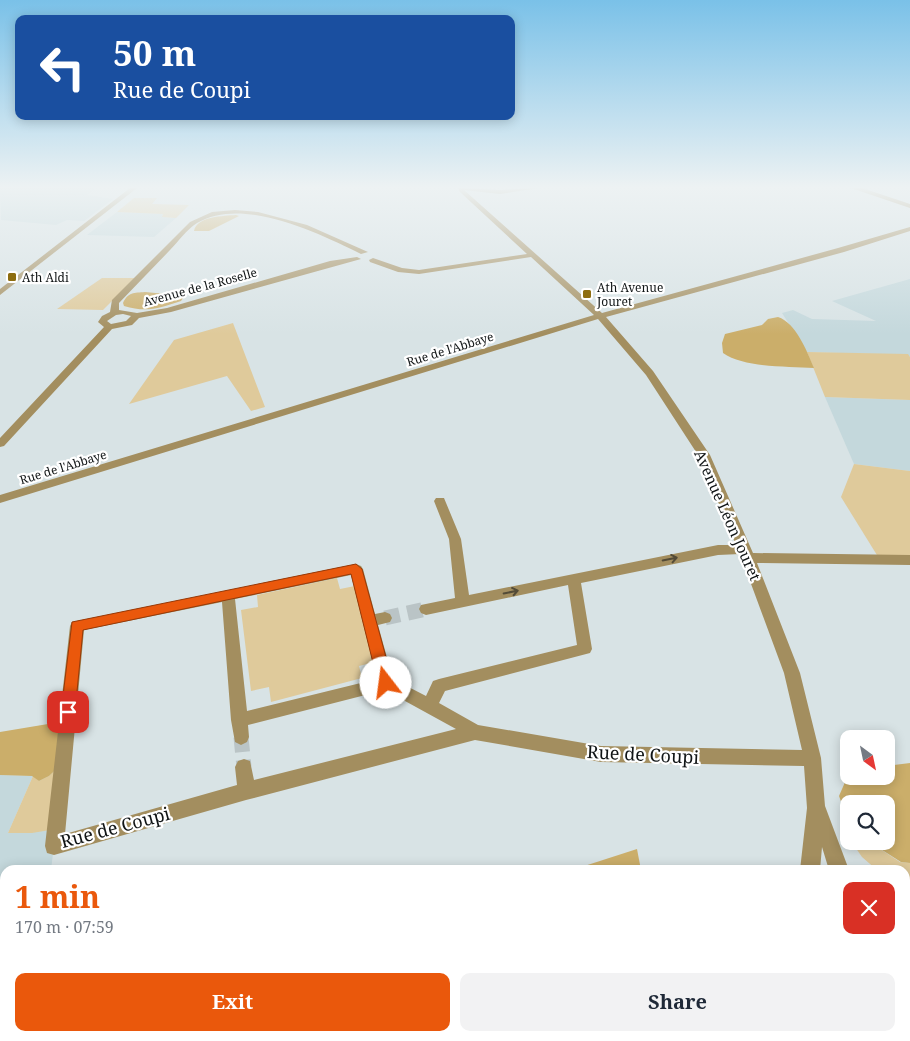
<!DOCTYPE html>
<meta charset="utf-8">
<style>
body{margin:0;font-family:"Noto Serif",serif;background:#f2f2f3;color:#1f2937;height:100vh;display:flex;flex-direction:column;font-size:19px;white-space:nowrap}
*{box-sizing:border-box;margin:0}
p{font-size:16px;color:#747a83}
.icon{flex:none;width:28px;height:28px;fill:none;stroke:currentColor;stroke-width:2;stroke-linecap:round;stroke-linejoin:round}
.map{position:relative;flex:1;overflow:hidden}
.sheet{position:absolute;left:0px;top:865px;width:910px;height:176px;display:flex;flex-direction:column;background:#fff;border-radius:15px 15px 0 0;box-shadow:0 2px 12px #0003}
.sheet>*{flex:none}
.banner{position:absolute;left:15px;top:15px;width:500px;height:105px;border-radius:10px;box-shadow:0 2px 12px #0003;background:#1a4fa0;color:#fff;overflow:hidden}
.needle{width:32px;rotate:147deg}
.controls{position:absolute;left:840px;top:730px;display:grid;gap:10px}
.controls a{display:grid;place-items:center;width:55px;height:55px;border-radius:10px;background:#fff;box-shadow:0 2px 12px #0003;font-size:25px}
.pin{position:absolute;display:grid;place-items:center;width:42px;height:42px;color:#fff;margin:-21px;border-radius:10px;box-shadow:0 2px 8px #0006}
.me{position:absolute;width:55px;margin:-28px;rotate:345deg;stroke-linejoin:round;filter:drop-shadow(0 0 4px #0008)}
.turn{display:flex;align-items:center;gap:18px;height:105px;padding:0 15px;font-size:22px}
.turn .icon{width:65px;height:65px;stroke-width:2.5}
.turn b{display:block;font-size:35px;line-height:42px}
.round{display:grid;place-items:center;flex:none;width:52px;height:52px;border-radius:10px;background:#f2f2f3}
.head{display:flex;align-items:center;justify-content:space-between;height:85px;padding:0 15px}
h1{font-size:30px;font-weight:700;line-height:38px;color:#ea580c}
.primary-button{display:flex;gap:10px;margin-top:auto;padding:10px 15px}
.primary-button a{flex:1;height:58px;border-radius:10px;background:#ea580c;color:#fff;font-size:20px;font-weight:700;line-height:58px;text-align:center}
.primary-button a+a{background:#f2f2f3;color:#1f2937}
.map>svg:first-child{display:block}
.built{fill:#c4d8dc}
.green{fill:#dfca9b}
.forest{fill:#cbae6a}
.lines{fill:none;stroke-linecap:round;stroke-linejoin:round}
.minor-tunnel{stroke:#bac4c6;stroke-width:15;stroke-dasharray:15 8;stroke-linecap:butt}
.minor{fill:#a38e5f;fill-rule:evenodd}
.highway{fill:#47370d;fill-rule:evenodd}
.oneway{stroke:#534b37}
.route{fill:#ea580c;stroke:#983908}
.poi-dot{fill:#8d6d10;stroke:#fff;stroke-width:2}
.labels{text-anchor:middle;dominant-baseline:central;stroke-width:4.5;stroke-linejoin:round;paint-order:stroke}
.far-poi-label{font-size:12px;fill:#111516;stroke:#fff;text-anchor:start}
.far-street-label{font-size:12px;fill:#111516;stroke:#fff}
.street-label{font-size:15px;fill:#111516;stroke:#fff}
.near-street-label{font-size:18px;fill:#111516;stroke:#fff}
</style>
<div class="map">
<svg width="910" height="1041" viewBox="0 0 910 1041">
<rect width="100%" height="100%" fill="#d8e3e5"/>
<g class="built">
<polygon points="0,188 95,188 87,195 113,199 84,221 67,220 56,225 1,220"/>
<polygon points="117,212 163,214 162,217 176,218 154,237 87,235"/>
<polygon points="910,279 910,357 908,355 807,352 782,313 793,310 812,319 876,321 832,301"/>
<polygon points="825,397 910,400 910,471 854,464"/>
<polygon points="0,775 33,776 8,833 56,829 51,870 5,870 5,963 0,964"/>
</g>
<g class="green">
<polygon points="134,198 157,198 152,204 189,205 176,218 162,217 163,214 117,212"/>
<polygon points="102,278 135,278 103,310 57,309"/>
<polygon points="233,323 265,407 251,411 227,376 129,404 174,340"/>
<polygon points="807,352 908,354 910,357 910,400 825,397"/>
<polygon points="854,464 910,471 910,560 880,560 841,497"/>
<polygon points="337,578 340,589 355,586 375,662 359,666 362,678 271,702 269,687 251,691 241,610 258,607 257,595"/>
<polygon points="63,763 56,829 32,833 8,833 33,776 39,781 49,776"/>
<polygon points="851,841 868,841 900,862 910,863 910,884 905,882 905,870 877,870 862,857"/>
<polygon points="401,1036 638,1036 617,1041 390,1041"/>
</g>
<g class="forest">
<path d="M 236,215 L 239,216 L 209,231 L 194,231 C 197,216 224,216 236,215 Z"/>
<path d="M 145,292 L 177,295 L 183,298 L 181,301 C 159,308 147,313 124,306 L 123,303 C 128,292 134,293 145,292 Z"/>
<path d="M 778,317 C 796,323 807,351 814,368 C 787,366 744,368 723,353 L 722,343 L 725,334 L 762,325 L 768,319 Z"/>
<polygon points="60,722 63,763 49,776 39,781 32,776 0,775 0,732"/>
<polygon points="910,763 910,863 901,862 868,841 886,841 886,804 849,804 849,823 839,796 849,773 849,776 886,776 886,766"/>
<polygon points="637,849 641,870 572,870"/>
<polygon points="30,1036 401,1036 390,1041 27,1041"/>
</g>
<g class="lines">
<g class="minor-tunnel">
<polyline points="385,618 426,609"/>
<polyline points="241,737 244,767"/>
</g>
<g class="minor">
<polygon points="130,188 137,188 0,295 0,289"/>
<path d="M 459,188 L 500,190 L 539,188 L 500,194 L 464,190 L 602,313 L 838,248 L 910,227 L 910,231 L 844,252 L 606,317 L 653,371 L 710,455 L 753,553 L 910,555 L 910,565 L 757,563 L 800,673 L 821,758 L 825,806 L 849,870 L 829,870 L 822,847 L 820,870 L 800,870 L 807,808 L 804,766 L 601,762 L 475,740 L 246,800 L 54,855 L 47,853 L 45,846 L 70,626 L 72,622 L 356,564 L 361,566 L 363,569 L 375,614 L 385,612 L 390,614 L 392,618 L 390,622 L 378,625 L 393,679 L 426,696 L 433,681 L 439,679 L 577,645 L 568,585 L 426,615 L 421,613 L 419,609 L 421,605 L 455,598 L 449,539 L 434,501 L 436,498 L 444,498 L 461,539 L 469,595 L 718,545 L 736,545 L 698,455 L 646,375 L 598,319 L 0,503 L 0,495 L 594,315 L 531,257 L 419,274 L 398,272 L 370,262 L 369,260 L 373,258 L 402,268 L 419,270 L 527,254 L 459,191 ZM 740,554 L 784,673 L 802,750 L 601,746 L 478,725 L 439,703 L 445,691 L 590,653 L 592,649 L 581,583 L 718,555 ZM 351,575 L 377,679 L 247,711 L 235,599 ZM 222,602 L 231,720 L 235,742 L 241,745 L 247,742 L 249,737 L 248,725 L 385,690 L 456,729 L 254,780 L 250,761 L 244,759 L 238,761 L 235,767 L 237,785 L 65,834 L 84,630 Z"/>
<polygon points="851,188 862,188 910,204 910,208"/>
<path d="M 235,210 L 258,212 L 307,225 L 368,252 L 361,254 C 318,233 243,196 197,223 C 186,230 179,241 170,250 C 153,268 136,285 119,303 L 119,310 L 137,313 L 167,308 L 330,261 L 357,257 L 361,259 L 171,312 L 139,318 L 132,325 L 112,329 L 4,446 L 0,447 L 0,438 L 104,327 L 98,322 L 102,316 L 110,312 L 112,300 L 190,222 L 212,212 ZM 123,314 L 131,316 L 126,321 L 111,324 L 107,321 L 116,315 Z"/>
</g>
<g class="highway">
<rect x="905" y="912" width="5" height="24"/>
<polygon points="905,943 910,946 910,976 905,974"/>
<polygon points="667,1036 703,1036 701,1041 665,1041"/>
<polygon points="790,1036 819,1036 821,1041 792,1041"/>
</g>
</g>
<defs><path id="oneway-shaft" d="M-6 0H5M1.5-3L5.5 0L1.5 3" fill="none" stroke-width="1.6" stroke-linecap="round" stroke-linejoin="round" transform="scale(1.25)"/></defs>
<g class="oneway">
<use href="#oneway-shaft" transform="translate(670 559) rotate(-11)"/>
<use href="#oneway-shaft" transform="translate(511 592) rotate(-12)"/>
</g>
<linearGradient id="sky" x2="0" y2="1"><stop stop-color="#7ac1e8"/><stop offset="0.56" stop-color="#edf2f3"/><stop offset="1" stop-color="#edf2f3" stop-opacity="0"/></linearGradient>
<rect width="910" height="334" fill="url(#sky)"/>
<polygon class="route" points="356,564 362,569 393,683 391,687 386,689 380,687 378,683 351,574 83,630 75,712 73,716 68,718 63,716 61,712 72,622"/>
<g class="poi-dot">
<rect x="7" y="272" width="10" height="10" rx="2.5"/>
<rect x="582" y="289" width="10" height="10" rx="2.5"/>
</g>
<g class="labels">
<g class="far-poi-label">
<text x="22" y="277">Ath Aldi</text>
<text x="597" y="287">Ath Avenue<tspan x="597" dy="14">Jouret</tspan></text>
</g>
<g class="far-street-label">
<text transform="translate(200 287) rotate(-15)">Avenue de la Roselle</text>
<text transform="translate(450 349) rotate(-17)">Rue de l'Abbaye</text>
<text transform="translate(63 467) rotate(-17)">Rue de l'Abbaye</text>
</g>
<g class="street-label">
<text transform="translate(728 515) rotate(66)">Avenue Léon Jouret</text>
</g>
<g class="near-street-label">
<text transform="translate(643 754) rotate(3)">Rue de Coupi</text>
<text transform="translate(115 827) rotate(-15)">Rue de Coupi</text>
</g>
</g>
</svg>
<div class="controls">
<a><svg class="needle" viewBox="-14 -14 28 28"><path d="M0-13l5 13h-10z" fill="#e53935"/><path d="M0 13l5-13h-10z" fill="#747a83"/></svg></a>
<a><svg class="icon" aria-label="search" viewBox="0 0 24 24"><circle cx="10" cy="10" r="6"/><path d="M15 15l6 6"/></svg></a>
</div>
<div class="pin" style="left:68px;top:712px;background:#d93025"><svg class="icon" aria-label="arrive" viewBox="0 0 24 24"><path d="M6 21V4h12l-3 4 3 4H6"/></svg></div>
<svg class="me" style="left:386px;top:683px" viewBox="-20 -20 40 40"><circle r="19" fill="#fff"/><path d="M0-13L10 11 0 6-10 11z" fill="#ea580c"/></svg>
<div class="banner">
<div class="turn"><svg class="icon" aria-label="left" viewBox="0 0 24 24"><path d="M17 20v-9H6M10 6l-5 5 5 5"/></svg><div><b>50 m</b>Rue de Coupi</div></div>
</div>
<section class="sheet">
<div class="head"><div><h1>1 min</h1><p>170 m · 07:59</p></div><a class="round" style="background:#d93025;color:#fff"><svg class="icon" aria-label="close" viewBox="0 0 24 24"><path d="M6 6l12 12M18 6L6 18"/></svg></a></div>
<div class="primary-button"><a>Exit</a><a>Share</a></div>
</section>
</div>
